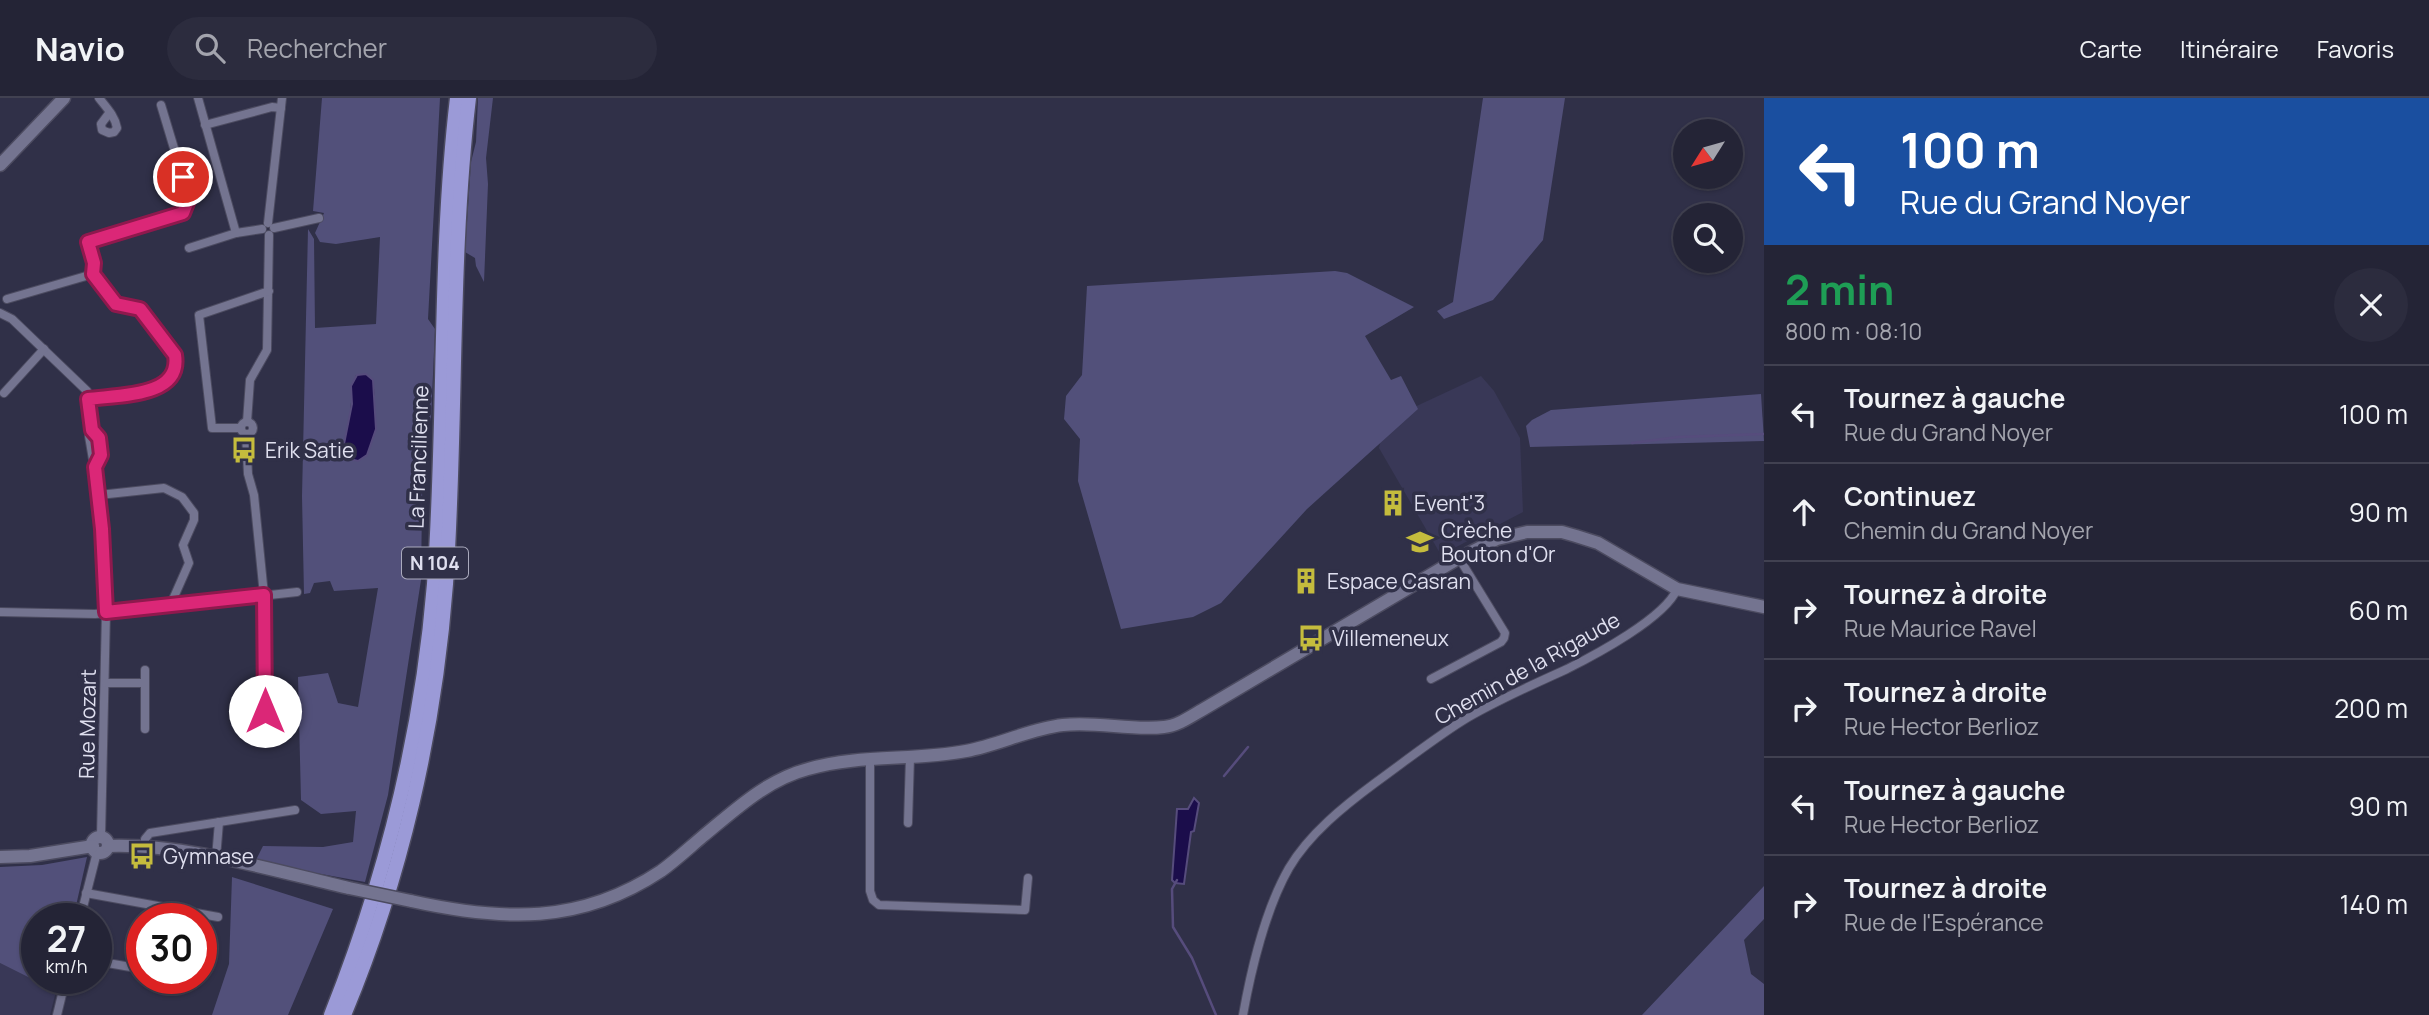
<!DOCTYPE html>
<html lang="fr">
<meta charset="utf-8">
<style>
body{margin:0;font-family:Manrope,sans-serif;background:#2c2c3e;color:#f1f3f6;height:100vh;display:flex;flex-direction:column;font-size:26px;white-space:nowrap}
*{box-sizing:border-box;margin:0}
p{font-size:23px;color:#a3a4ad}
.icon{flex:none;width:38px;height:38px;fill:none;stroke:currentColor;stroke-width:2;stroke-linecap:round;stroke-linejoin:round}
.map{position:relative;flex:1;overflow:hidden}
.panel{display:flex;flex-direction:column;background:#242436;width:665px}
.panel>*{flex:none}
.banner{background:#1a4fa0;color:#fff;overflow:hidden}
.needle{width:46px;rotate:233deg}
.tools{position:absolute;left:1673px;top:21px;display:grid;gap:14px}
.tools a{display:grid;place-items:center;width:70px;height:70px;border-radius:50%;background:#242436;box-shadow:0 2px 5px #0004,0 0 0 2px #414151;font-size:35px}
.speed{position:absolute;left:21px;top:805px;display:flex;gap:14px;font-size:35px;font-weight:700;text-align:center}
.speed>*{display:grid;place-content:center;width:91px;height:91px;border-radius:50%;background:#242436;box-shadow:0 2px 5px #0004,0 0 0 2px #414151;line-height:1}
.speed small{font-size:18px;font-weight:400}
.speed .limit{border:10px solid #d22;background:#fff;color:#111}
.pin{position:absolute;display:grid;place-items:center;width:60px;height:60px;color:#fff;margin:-30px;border:4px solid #fff;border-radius:50%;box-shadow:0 2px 7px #0007}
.me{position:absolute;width:77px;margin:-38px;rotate:0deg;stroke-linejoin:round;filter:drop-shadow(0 0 5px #0008)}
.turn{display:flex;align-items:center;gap:24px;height:147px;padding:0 21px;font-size:32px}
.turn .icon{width:91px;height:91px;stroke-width:2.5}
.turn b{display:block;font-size:49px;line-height:60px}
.round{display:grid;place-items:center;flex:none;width:74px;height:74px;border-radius:37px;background:#2c2c3e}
.overview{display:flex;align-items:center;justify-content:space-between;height:119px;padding:0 21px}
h1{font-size:42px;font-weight:700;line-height:52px;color:#1e9e55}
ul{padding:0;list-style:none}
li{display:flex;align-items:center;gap:21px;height:98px;padding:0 21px;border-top:2px solid #414151}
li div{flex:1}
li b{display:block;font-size:26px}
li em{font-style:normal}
header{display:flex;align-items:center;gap:42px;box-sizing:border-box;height:98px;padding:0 35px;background:#242436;border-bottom:2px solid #414151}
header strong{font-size:33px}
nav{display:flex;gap:38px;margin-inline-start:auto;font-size:24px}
.search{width:490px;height:63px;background:#2c2c3e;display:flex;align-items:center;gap:18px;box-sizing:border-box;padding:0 24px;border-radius:38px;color:#a3a4ad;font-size:26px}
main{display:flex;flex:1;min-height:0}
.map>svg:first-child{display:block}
.built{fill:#393857}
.green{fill:#52507a;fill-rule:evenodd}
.water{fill:#1b0d4b;stroke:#564c7c;stroke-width:2}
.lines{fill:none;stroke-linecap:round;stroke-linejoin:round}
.stream{stroke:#564c7c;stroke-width:2.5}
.minor-casing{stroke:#4c4b60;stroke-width:10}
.secondary-casing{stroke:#4c4b60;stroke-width:15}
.trunk-casing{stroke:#4c4b60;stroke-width:17}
.minor{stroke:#747490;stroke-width:8}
.secondary{stroke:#747490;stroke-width:12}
.trunk{stroke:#9b9ad7;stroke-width:14}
.secondary-bridge-casing{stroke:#4c4b60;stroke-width:15;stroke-linecap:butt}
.secondary-bridge{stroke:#747490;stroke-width:12}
.route-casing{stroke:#8e194d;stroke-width:18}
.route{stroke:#db2777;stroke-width:12}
.labels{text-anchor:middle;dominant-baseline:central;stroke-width:7;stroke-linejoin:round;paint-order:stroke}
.shield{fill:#303048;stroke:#aaaabd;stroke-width:2}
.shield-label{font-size:19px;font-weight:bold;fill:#dfdfef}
.poi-label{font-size:21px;fill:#dfdfef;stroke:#303048;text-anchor:start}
.street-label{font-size:21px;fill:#dfdfef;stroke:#303048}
</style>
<header>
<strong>Navio</strong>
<div class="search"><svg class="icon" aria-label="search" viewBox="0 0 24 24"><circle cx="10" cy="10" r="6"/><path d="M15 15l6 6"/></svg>Rechercher</div>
<nav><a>Carte</a><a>Itinéraire</a><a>Favoris</a></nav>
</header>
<main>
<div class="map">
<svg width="1764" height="917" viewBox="0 0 1764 917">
<rect width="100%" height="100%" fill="#303048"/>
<g class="built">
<polygon points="1481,278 1494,293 1520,340 1523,414 1441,457 1379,350 1381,341 1408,312"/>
<polygon points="0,865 56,893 50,917 0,917"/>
</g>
<g class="green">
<path d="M 322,0 L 440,0 L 428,221 L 435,231 L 431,322 L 423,332 L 421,482 L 388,697 L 365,784 L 255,764 L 263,748 L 323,749 L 353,744 L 356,713 L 321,716 L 301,702 L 298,579 L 328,575 L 338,605 L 358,609 L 378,490 L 334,493 L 330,483 L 314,485 L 310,495 L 304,496 L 302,398 L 308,131 L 314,141 L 315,230 L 376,226 L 380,139 L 336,146 L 320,144 L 315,135 L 324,115 L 313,113 ZM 366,276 L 373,282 L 375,299 L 349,323 C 352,307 350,292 356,277 Z"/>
<polygon points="478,0 493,0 486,60 488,86 484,184 476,168 475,160 465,154 471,64 476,44"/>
<polygon points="1483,0 1565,0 1543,142 1493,202 1444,221 1437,213 1453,204"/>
<polygon points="1335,173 1347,175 1414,209 1365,238 1391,282 1401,278 1418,311 1307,411 1221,505 1193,519 1121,531 1078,383 1080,341 1064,321 1066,298 1082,277 1087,188"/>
<polygon points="1761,296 1764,343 1530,349 1526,328 1532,322 1551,312"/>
<polygon points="87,759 73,821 37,821 37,880 59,880 56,893 0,865 0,769 42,767"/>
<polygon points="232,779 333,811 288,917 212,917 229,866"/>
<polygon points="1764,788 1764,821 1744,842 1751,876 1764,886 1764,917 1642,917"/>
</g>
<g class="water">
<polygon points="366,276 373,282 376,331 367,357 358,363 350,361 345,355 344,346 352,306 351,288 357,277"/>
<polygon points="1194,700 1199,705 1194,733 1191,734 1184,786 1175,785 1172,782 1177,711 1188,711"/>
</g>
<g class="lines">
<g class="stream">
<polyline points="1632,345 1678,339 1764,336"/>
<polyline points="1224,678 1248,649"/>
<polyline points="1177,782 1172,791 1173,829 1192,860 1216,917"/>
</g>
<g class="minor-casing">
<g id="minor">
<path d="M 99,0 C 106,9 115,18 117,30 L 114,34 L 109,35 L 102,32 L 101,26 L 110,14"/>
<polyline points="198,0 236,135"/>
<polyline points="205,27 272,9 281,10"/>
<polyline points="268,125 282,0"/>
<polyline points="274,130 319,120"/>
<polyline points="189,150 236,135 262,131"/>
<polyline points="93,176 94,165 88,144 183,115 189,100 161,7"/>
<polyline points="7,201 93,176"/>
<polyline points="0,215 12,221 87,293 92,332 89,338 99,397 106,514 101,739"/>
<polyline points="4,295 44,251"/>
<path d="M 88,301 C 116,297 182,300 175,257 L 140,211 L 116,206 L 93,176"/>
<circle cx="247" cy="330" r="6"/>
<polyline points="247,324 250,282 267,252 269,137"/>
<polyline points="241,330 212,330 199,217 269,193"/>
<path d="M 92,332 C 103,344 101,355 95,369"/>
<polyline points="246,336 248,376 254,397 264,497 265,613 251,613"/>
<polyline points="99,397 164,390 182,399 194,415 194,422 183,447 189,465 170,508"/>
<polyline points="0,514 95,516 297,494"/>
<polyline points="1431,581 1501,544 1504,540 1505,535 1459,460"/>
<polyline points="106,585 145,585"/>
<polyline points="145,631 145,572"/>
<polyline points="870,662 870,793 873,802 879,807 1025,812 1028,780"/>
<polyline points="908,725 910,659"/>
<polyline points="145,748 145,741 150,735 295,712"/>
<polyline points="216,760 219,724"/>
<polyline points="86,795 218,819"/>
<polyline points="80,821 97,754"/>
<polyline points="96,863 142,871"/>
<polyline points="198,880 200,881"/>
<polyline points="57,917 66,880"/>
<path d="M 1243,917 C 1251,872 1266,810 1289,770 C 1309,736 1344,708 1375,685 C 1404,664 1432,642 1462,623 C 1495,603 1532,587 1567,571 C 1595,557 1665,520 1677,491"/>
</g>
</g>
<g class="secondary-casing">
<g id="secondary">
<polyline points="0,67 64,0"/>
<circle cx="100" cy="747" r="8"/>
<path d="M 108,748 C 182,745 275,773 349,790"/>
<polyline points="0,759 30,758 93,748"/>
<path d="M 411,803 C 502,823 580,827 661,773 C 675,763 689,750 702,739 C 735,712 766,682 808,671 C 859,656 914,663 966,653 C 999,647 1029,631 1063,627 C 1097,623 1131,633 1164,629 C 1177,628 1190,619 1202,612 L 1459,460 L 1497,441 L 1527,434 L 1562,434 L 1576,438 L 1598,445 L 1677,491 L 1764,509"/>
</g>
</g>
<g class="trunk-casing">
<g id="trunk">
<path d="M 331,917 C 386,779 422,634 434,486 C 446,324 438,161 457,0"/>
<path d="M 344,917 C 401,781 435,633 446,486 C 457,324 450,161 469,0"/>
</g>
</g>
<use href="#minor" class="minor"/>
<use href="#secondary" class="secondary"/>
<use href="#trunk" class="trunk"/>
<g class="secondary-bridge-casing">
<polyline id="secondary-bridge" points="349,790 411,803"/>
</g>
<use href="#secondary-bridge" class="secondary-bridge"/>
</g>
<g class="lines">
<g class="route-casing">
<path id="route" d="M 183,79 L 189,100 L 183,115 L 88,144 L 94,165 L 93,176 L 116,206 L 140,211 L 175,257 C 182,300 116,297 88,301 L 92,332 L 99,340 L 101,357 L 95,369 L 102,431 L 106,514 L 264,497 L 265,613"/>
</g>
<use href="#route" class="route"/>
</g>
<defs>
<g id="bus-bare" transform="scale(2.1)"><path d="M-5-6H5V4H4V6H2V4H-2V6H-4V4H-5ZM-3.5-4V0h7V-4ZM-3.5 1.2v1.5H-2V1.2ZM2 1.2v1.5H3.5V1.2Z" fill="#c5bc3d" stroke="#303048" stroke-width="2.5" paint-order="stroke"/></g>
<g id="building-bare" transform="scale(2.1)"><path d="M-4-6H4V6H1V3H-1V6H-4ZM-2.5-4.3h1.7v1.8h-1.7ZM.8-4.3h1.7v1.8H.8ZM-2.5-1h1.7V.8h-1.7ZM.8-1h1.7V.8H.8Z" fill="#c5bc3d" stroke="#303048" stroke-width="2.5" paint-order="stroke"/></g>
<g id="school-bare" transform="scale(2.1)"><path d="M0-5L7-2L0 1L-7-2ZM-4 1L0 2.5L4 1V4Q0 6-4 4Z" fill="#c5bc3d" stroke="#303048" stroke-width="2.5" paint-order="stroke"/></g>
</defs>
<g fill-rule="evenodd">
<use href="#bus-bare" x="244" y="352"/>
<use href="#building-bare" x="1393" y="405"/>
<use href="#school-bare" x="1420" y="444"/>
<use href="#building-bare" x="1306" y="483"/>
<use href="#bus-bare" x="1311" y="540"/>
<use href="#bus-bare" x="142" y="758"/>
</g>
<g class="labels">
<rect class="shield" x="402" y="449.5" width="66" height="31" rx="5"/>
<g class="shield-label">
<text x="435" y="465">N 104</text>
</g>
<g class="poi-label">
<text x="265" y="352">Erik Satie</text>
<text x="1414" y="405">Event'3</text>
<text x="1441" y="432">Crèche<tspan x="1441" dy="24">Bouton d'Or</tspan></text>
<text x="1327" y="483">Espace Casran</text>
<text x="1332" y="540">Villemeneux</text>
<text x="163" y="758">Gymnase</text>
</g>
<g class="street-label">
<text transform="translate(418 359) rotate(-88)">La Francilienne</text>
<text transform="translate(1527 570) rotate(-29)">Chemin de la Rigaude</text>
<text transform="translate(87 626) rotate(-89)">Rue Mozart</text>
</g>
</g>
</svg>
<div class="tools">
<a><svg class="needle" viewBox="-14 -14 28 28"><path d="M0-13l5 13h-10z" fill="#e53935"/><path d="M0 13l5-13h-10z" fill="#a3a4ad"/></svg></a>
<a><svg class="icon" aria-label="search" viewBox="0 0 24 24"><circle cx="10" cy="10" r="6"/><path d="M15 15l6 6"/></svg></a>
</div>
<div class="speed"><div>27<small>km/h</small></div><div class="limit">30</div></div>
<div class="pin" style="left:183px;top:79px;background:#d93025"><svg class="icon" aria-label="arrive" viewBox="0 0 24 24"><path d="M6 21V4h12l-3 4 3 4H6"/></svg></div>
<svg class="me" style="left:265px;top:613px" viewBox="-20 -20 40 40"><circle r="19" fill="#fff"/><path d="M0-13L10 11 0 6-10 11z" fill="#db2777"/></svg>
</div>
<section class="panel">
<div class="banner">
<div class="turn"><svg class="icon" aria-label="left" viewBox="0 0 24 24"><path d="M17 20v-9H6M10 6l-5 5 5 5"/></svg><div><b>100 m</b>Rue du Grand Noyer</div></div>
</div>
<div class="overview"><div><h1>2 min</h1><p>800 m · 08:10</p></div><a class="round"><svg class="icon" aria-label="close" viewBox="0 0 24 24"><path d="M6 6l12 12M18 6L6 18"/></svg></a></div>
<ul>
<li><svg class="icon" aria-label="left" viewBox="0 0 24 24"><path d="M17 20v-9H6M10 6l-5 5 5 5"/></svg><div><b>Tournez à gauche</b><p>Rue du Grand Noyer</p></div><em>100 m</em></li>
<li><svg class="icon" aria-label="ahead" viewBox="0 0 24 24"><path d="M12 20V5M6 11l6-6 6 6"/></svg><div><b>Continuez</b><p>Chemin du Grand Noyer</p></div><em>90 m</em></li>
<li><svg class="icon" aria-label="right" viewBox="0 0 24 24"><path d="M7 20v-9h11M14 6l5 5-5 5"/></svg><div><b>Tournez à droite</b><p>Rue Maurice Ravel</p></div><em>60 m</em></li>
<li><svg class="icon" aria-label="right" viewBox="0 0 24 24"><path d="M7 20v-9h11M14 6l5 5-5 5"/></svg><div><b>Tournez à droite</b><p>Rue Hector Berlioz</p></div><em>200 m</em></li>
<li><svg class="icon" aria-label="left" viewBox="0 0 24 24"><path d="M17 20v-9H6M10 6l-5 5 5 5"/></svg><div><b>Tournez à gauche</b><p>Rue Hector Berlioz</p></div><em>90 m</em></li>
<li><svg class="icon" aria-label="right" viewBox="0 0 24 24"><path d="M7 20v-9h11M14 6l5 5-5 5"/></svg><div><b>Tournez à droite</b><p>Rue de l'Espérance</p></div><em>140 m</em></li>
</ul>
</section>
</main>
